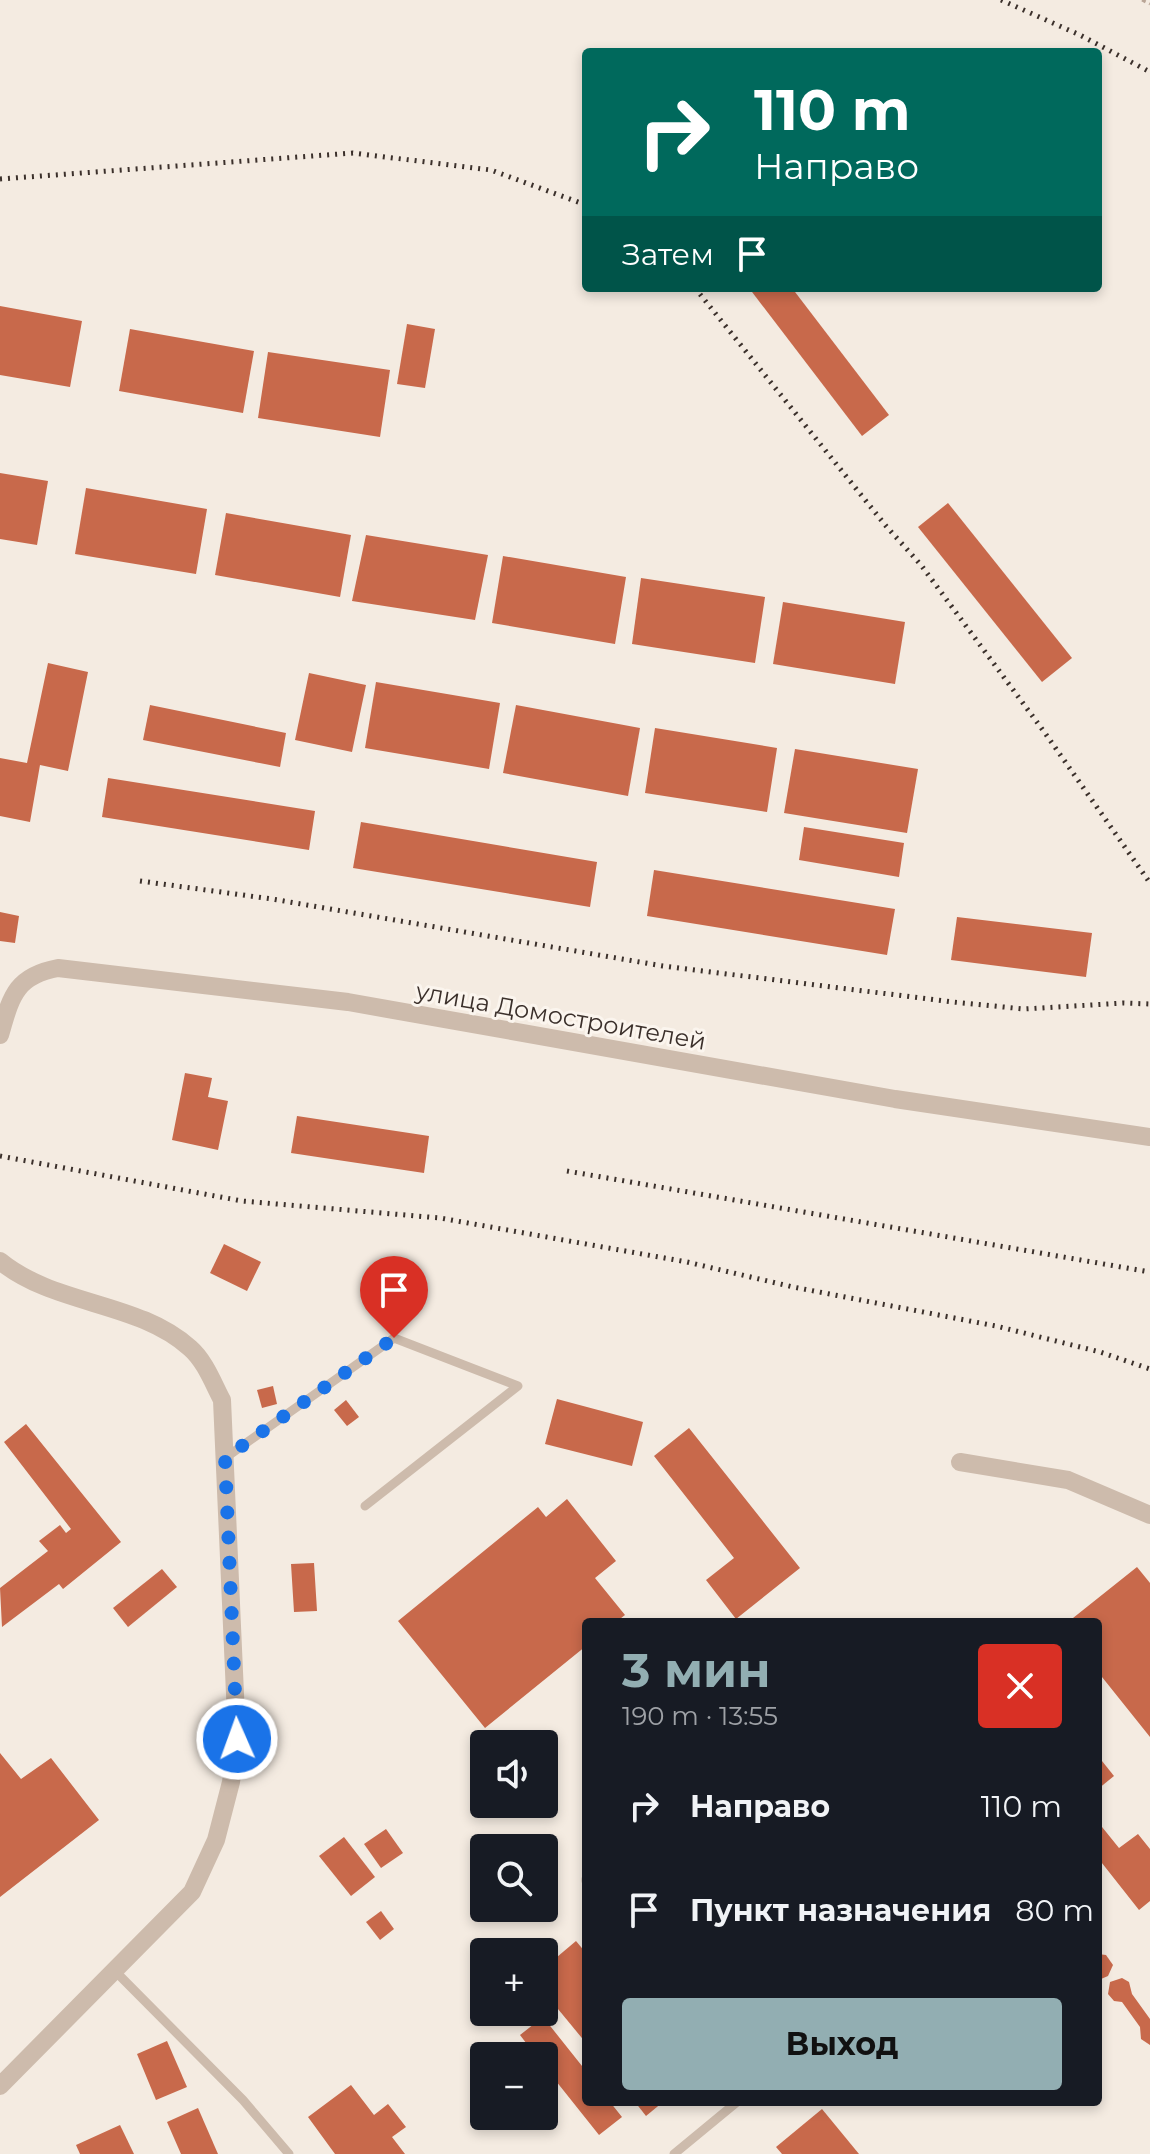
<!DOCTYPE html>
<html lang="ru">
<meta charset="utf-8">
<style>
body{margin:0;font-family:Montserrat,sans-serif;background:#242831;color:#f1f3f6;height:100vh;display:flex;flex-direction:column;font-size:30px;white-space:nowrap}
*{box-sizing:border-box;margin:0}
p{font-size:26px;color:#9ea1a6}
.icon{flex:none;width:44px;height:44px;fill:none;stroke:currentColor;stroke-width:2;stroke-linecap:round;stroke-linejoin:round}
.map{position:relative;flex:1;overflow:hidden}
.side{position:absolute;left:582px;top:1618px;width:520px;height:488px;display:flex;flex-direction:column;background:#171b24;border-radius:8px;box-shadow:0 4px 12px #0003}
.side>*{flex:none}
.top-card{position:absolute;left:582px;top:48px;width:520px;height:244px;border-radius:8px;box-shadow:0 4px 12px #0003;background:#00695c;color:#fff;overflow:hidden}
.fabs{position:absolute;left:470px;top:1730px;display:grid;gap:16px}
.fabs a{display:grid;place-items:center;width:88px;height:88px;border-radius:8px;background:#171b24;box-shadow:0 4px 12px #0003;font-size:40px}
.pin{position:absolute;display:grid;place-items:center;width:68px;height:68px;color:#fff;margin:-82px -34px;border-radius:50% 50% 50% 0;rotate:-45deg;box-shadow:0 0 8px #0007}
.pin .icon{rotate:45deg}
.me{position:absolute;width:88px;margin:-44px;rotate:358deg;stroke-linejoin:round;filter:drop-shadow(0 0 6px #0008)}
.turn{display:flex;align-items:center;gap:28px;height:168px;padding:0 40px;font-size:36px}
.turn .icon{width:104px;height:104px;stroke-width:2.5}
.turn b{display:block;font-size:56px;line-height:68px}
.then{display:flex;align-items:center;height:76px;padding:0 40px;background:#0003;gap:16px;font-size:30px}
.round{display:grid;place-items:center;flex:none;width:84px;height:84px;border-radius:8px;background:#242831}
.head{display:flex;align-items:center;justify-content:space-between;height:136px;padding:0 40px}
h1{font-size:48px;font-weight:700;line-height:60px;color:#92aeb2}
.primary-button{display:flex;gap:16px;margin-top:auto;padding:16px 40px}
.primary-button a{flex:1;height:92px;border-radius:8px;background:#92aeb2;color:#111;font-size:32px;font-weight:700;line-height:92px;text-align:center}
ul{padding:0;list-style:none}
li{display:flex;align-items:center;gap:24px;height:104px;padding:0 40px}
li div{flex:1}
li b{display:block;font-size:30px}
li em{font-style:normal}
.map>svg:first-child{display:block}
.building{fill:#c8694b}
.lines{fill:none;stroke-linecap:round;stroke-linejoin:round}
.path{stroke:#b9a596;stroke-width:3;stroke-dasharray:4 4;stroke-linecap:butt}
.service{stroke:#cdbbac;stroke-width:9}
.minor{stroke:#cdbbac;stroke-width:18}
.rail{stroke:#3b302b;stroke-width:5;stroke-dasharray:2 6;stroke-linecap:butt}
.route{stroke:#1a73e8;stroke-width:14;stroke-dasharray:0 25.2}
.labels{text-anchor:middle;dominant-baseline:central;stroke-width:6;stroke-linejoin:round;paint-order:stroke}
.street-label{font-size:24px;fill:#3b302b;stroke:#fbf5ee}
</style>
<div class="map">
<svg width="1150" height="2154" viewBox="0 0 1150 2154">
<rect width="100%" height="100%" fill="#f4ebe1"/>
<g class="building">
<polygon points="749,288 792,288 889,415 862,436"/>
<polygon points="0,306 82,321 70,387 0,375"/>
<polygon points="407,324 435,329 425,388 397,384"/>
<polygon points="130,329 254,351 243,413 119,391"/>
<polygon points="268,352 390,370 380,437 258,418"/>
<polygon points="0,473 48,481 37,545 0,539"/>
<polygon points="86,488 207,509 196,574 75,554"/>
<polygon points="948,503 1072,658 1042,682 918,527"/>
<polygon points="226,513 351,535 340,597 215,575"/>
<polygon points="366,535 488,555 475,620 352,601"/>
<polygon points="503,556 626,577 615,644 492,623"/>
<polygon points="641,578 765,597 755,663 632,644"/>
<polygon points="783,602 905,622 895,684 773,664"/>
<polygon points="48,663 88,672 68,771 40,765 30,822 0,816 0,758 27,763"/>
<polygon points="309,673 366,685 352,752 295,740"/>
<polygon points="376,682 500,703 489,769 365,748"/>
<polygon points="150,705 286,733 280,767 143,740"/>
<polygon points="516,705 640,728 628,796 503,773"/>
<polygon points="655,728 777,748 767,812 645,793"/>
<polygon points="795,749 918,769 907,833 784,813"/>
<polygon points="108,778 315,811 309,850 102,817"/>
<polygon points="361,822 597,862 590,907 353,868"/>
<polygon points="804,827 904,843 899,877 799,860"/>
<polygon points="654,870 895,909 887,955 647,916"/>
<polygon points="0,912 19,916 15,943 0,941"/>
<polygon points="957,917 1092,933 1086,977 951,960"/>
<polygon points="185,1073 212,1078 208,1097 228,1101 218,1150 172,1140"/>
<polygon points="297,1116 429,1136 424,1173 291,1153"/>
<polygon points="224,1244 261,1262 247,1291 210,1273"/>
<polygon points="273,1386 277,1404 262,1408 257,1390"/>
<polygon points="557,1399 643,1422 632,1466 545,1444"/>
<polygon points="346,1400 359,1417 347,1426 334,1410"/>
<polygon points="26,1424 121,1542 63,1589 59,1584 2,1627 0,1588 48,1551 39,1541 60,1525 66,1533 71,1529 4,1442"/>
<polygon points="689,1428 800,1568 736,1619 706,1580 734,1558 654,1456"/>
<polygon points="567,1499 616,1561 595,1578 625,1615 616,1622 586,1622 586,1646 485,1728 398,1621 538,1507 546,1517"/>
<polygon points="314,1563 317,1611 294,1612 291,1564"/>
<polygon points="1137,1567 1150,1583 1150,1737 1098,1672 1098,1622 1068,1622"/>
<polygon points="162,1569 177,1587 128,1627 113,1608"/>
<polygon points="0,1753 21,1779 51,1758 99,1820 0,1897"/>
<polygon points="1098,1756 1114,1776 1098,1789"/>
<polygon points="1098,1822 1119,1848 1138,1834 1150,1849 1150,1901 1139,1910 1098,1858"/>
<polygon points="386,1829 403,1853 381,1868 364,1844"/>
<polygon points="344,1837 375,1877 351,1896 319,1856"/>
<polygon points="381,1911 394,1929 380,1940 366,1922"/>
<polygon points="576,1941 586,1953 586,2043 544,1992 544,1968"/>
<polygon points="1098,1954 1106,1955 1113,1965 1108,1976 1101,1979 1098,1979"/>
<polygon points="1122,1978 1129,1982 1132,1994 1150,2019 1150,2045 1141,2039 1140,2027 1122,2002 1114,2001 1108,1994 1110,1982"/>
<polygon points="543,2017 586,2071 586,2102 610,2102 622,2117 599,2135 544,2066 544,2056 536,2056 520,2035"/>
<polygon points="167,2041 187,2087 156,2100 137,2054"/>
<polygon points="351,2085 374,2115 388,2104 406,2127 392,2137 405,2154 335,2154 308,2117"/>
<polygon points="635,2102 663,2102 646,2116"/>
<polygon points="198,2108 218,2154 181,2154 167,2122"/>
<polygon points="822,2109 859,2154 782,2154 776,2147"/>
<polygon points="120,2125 134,2154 80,2154 76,2145"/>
</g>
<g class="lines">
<polyline class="path" points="1142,0 1150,4"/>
<g class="service">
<polyline points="225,1458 394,1338 518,1386 365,1506"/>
<polyline points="586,1879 586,1881"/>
<polyline points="115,1971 243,2100 289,2154"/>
<polyline points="674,2154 737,2102"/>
</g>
<g class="minor">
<path d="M 0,1035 C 11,997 15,976 58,968 L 348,1002 L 895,1099 L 1150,1137"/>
<path d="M 0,1261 C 55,1306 138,1301 190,1348 C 205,1361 213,1383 222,1400 L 237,1739 L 231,1782 L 216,1840 L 192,1892 L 0,2086"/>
<polyline points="960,1462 1068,1480 1150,1515"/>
</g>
<g class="rail">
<polyline points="1001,0 1080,35 1150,72"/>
<polyline points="0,179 353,153 491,170 586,205"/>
<polyline points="695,288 886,526 921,565 1045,733 1150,883"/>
<polyline points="140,881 272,899 663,966 953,1002 1024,1009 1124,1003 1150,1004"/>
<polyline points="0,1156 242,1201 440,1218 687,1262 793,1287 996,1326 1100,1352 1150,1369"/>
<polyline points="567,1171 1150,1272"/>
</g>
</g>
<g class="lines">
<polyline class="route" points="237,1739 225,1458 394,1338"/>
</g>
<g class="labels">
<g class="street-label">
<text transform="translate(561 1016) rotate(10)">улица Домостроителей</text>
</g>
</g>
</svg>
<div class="fabs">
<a><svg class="icon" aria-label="sound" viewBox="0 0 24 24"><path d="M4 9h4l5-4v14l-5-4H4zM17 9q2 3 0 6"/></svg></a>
<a><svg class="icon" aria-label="search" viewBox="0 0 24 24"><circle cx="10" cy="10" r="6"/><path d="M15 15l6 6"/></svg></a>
<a>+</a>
<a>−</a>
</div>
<div class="pin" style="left:394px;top:1338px;background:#d93025"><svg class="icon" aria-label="arrive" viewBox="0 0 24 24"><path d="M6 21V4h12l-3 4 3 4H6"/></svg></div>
<svg class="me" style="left:237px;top:1739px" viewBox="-20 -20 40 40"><circle r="17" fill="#1a73e8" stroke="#fff" stroke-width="3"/><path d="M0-11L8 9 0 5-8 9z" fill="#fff"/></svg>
<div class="top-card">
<div class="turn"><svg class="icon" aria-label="right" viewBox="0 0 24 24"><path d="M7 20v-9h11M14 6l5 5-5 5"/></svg><div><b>110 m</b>Направо</div></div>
<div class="then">Затем<svg class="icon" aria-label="arrive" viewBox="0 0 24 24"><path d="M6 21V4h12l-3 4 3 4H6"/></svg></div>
</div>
<section class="side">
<div class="head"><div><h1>3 мин</h1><p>190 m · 13:55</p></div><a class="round" style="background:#d93025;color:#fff"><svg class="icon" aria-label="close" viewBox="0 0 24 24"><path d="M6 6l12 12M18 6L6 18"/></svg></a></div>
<ul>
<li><svg class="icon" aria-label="right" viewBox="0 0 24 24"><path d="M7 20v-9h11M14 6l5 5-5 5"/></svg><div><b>Направо</b></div><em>110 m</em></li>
<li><svg class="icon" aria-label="arrive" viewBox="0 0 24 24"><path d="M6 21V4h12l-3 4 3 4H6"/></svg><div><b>Пункт назначения</b></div><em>80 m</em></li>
</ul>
<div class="primary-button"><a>Выход</a></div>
</section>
</div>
